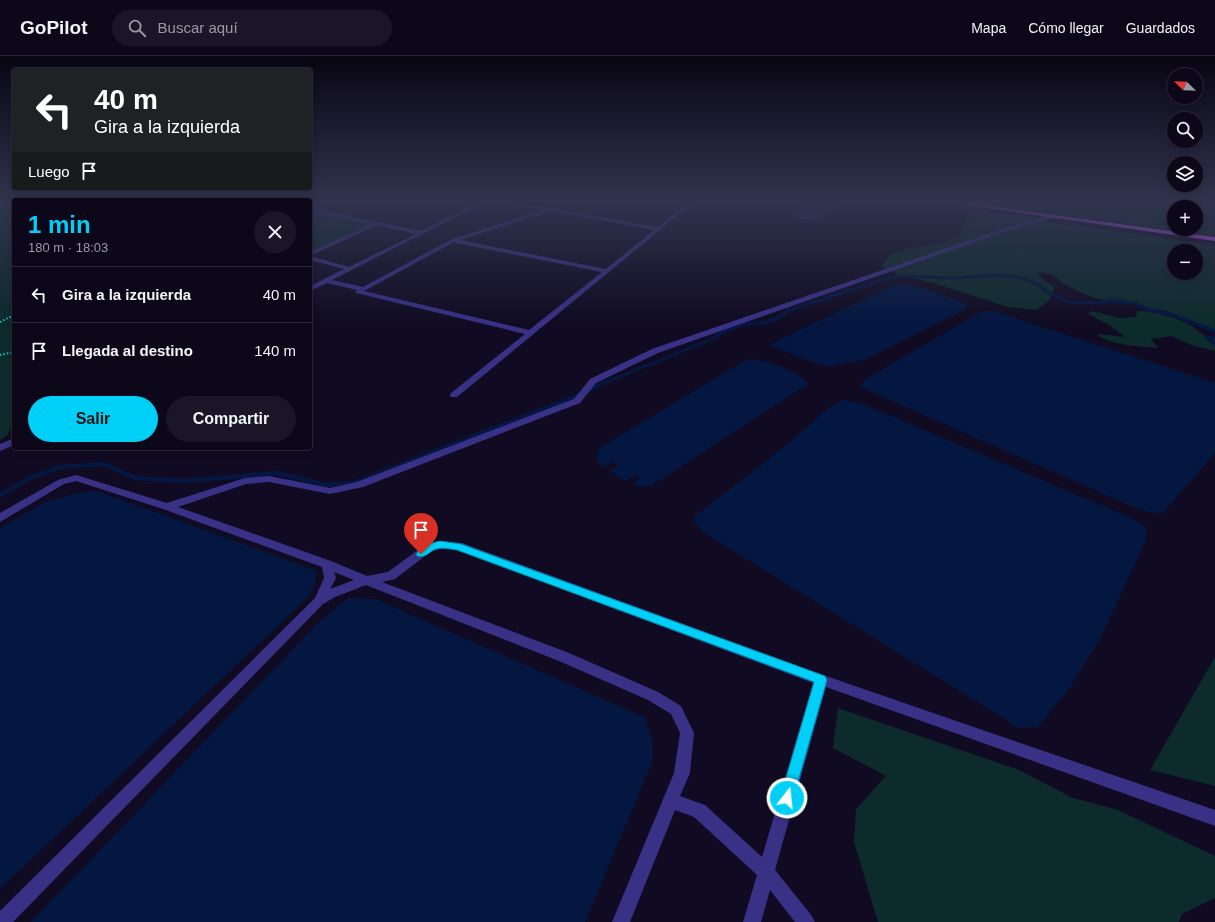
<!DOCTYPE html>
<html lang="es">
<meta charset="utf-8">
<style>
body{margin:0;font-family:Arial,sans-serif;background:#1a1627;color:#f1f3f6;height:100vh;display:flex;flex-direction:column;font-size:15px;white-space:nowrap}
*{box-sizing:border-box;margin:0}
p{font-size:13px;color:#9a9aa2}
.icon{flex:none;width:22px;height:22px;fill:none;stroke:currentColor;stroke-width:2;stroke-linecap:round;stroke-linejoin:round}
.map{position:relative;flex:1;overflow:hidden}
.sheet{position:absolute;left:12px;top:142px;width:300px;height:252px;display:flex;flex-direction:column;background:#0c081a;border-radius:4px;box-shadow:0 2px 10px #0003,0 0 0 1px #2c2939}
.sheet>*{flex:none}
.banner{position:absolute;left:12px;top:12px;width:300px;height:122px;border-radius:4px;box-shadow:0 2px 10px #0003,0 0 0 1px #2c2939;background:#202124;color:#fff;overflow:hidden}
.needle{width:26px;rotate:293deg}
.buttons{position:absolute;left:1167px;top:12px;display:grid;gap:8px}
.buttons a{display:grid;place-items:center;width:36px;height:36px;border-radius:50%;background:#0c081a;box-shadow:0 2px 10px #0003,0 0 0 1px #2c2939;font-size:20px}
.pin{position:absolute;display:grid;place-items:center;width:34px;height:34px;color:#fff;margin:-41px -17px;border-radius:50% 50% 50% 0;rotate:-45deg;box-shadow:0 0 4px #0007}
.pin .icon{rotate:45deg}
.me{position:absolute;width:44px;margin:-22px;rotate:16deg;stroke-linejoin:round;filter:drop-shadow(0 0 3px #0008)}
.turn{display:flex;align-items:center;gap:14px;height:84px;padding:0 16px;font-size:18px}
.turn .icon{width:52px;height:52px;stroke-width:2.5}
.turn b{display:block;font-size:28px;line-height:34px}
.then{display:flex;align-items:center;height:38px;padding:0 16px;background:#0003;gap:8px;font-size:15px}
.round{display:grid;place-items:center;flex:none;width:42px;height:42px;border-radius:21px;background:#1a1627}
.head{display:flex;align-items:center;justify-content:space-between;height:68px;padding:0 16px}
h1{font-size:24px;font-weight:800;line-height:30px;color:#00cff7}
.cta{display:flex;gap:8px;margin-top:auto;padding:8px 16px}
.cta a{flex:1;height:46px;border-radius:24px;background:#00cff7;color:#111;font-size:16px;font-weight:800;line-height:46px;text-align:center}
.cta a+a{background:#1a1627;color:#f1f3f6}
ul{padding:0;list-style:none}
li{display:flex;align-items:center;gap:12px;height:56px;padding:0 16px;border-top:1px solid #2c2939}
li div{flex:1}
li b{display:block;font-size:15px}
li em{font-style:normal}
header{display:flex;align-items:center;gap:24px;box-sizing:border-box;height:56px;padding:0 20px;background:#0c081a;border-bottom:1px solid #2c2939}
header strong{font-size:19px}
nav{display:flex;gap:22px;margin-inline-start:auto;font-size:14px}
.search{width:280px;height:36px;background:#1a1627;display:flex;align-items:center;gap:10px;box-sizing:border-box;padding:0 14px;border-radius:22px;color:#9a9aa2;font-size:15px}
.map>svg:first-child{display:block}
.green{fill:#0d2b2c;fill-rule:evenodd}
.water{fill:#041741}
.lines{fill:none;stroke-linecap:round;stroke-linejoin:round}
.stream-far2{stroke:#041741;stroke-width:3}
.stream-far1{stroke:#041741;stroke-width:3.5}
.stream{stroke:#041741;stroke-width:4.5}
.building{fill:#221544;stroke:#392573}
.path{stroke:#22bdbd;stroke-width:2;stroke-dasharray:1.5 2;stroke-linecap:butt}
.minor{fill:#393185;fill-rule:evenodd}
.major{fill:#c953ff;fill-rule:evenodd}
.route{fill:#00cff7;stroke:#0087a1}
</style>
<header>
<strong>GoPilot</strong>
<div class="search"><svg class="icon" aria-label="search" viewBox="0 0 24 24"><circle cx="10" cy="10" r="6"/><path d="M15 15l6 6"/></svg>Buscar aquí</div>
<nav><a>Mapa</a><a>Cómo llegar</a><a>Guardados</a></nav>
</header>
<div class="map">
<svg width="1215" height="866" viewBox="0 0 1215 866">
<rect width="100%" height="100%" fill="#100b22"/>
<g class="green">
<polygon points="0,146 14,146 14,371 10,373 8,379 0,384"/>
<path d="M 963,146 L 1215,146 L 1215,180 L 1195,177 ZM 1174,151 L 1196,151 L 1196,173 L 1174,173 Z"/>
<polygon points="310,154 376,168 310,198"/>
<path d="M 971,155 L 1030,160 L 1049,166 L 1215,189 L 1215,275 L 1188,266 L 1170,256 L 1113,244 C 1101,247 1072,233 1061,226 C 1058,225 1057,221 1054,220 C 1049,216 1042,216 1037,217 L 1043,224 L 1055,231 L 1049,245 L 1036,254 L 1008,251 L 933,227 L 897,218 L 881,210 L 891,198 L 907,193 L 937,188 L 959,181 L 963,168 L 971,158 ZM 1174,195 L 1196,195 L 1196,217 L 1174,217 Z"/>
<path d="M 1092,255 L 1119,262 L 1135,261 L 1138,255 C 1152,255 1176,261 1188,268 C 1199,273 1201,282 1215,281 L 1215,295 L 1191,289 L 1172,280 L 1151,283 L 1158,292 C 1138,290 1116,290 1098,280 L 1098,278 L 1125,281 L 1109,269 L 1088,258 Z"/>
<polygon points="1215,601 1215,730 1150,714"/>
<polygon points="838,652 1019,714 1073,742 1118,754 1215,800 1215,842 1182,858 1179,866 878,866 854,786 856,753 886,720 833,692"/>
</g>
<g class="water">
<polygon points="902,228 911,229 960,245 966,248 966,252 964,254 864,304 831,310 820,309 769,289 894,229"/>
<polygon points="985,255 994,255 1215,327 1215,397 1162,458 1148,456 1129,449 860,331 864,324 979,257"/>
<path d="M 751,303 C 766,304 800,315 808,328 L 651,430 L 643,431 L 633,428 L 640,422 L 636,419 L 625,425 L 610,415 L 618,409 L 613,406 L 601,411 L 596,401 L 600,392 L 744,305 Z"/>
<polygon points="844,344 861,347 877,354 1129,461 1146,471 1146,484 1099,585 1071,630 1038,671 1018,672 997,658 703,476 694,466 695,459 706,452 789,387 832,349"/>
<polygon points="97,435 317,515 315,527 308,541 0,833 0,472 45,446 77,437"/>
<polygon points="348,542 375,543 644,661 652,681 653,704 585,866 31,866 320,565"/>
</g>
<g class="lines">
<path class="stream-far2" d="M 872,228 C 894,215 926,222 951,222 C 970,222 991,218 1010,220 C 1020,221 1028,224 1037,228"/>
<g class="stream-far1">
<polyline points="1034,227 1040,229 1047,236 1066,245 1075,247 1105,246 1113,244 1137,248 1147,253 1170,258 1215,275"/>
<polyline points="1215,281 1207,282 1215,288"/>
<polyline points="592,332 712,283 722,276 744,268 764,267 780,261 789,254 873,227"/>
</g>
<polyline class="stream" points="0,439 30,422 60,411 104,408 135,422 184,425 277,417 326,429 353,427 572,342 595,331"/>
</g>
<polygon class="building" points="807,146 836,146 821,165 793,161"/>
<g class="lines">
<g class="path">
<polyline points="0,266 14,259"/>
<polyline points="0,299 14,296"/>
</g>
<g class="minor">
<path d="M 478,146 L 485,146 L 332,224 L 363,231 L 452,183 L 543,154 L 502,146 L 515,146 L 658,171 L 689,146 L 694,146 L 457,341 L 451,341 L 450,339 L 451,337 L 525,278 L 356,237 L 355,236 L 357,234 L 327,227 L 310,235 L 310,230 L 344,213 L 310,204 L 310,200 L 349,211 L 416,178 L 377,169 L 310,200 L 310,196 L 371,168 L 310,156 L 310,152 L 421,175 ZM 550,155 L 654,174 L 606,213 L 460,184 ZM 454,186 L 456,187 L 602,216 L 529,274 L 364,235 Z"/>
<path d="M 1052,159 L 1055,161 L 1054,162 L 1012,173 L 658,297 L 596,327 L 580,347 L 363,431 L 330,438 L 269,426 L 246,428 L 178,451 L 331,505 L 367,520 L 388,516 L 426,488 L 440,485 L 462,487 L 823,619 L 1215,754 L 1215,770 L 826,631 L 775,814 L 812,860 L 815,866 L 795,866 L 770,834 L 761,866 L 743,866 L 757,819 L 694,761 L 675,754 L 630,866 L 612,866 L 674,717 L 680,677 L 671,658 L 648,644 L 559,605 L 366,529 L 335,541 L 323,548 L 13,866 L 0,866 L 0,855 L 315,542 L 324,522 L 322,511 L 163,453 L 76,425 L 64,428 L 0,466 L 0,457 L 58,424 L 76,419 L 167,447 L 245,422 L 269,420 L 330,432 L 357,426 L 574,343 L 590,323 L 652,293 L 1008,171 ZM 440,493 L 457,494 L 813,627 L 762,801 L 705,749 L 680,740 L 690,717 L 694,677 L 681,650 L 658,636 L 569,597 L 382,526 L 395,523 L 433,494 ZM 334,516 L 354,524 L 330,533 L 336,522 Z"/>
<polygon points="14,382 14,389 0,395 0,388"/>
</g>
<polygon class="major" points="945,146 960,146 1215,181 1215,185"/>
</g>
<linearGradient id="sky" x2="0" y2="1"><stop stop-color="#090613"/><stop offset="0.54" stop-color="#31344f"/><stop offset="1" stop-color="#31344f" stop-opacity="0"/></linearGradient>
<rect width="1215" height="268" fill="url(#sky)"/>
<path class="route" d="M 440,485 L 461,488 L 825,620 L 827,624 L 792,747 L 787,749 L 782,747 L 780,742 L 814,626 L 457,494 C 450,493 443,491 437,493 C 430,494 426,503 417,500 L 416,498 C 421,489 431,487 440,485 Z"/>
</svg>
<div class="buttons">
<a><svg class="needle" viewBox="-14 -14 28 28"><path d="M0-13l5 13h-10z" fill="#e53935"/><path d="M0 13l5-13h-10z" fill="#9a9aa2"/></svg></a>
<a><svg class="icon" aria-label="search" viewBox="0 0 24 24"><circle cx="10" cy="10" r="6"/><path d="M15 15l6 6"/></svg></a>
<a><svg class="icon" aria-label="layers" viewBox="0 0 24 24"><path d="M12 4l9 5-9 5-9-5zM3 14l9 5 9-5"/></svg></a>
<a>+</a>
<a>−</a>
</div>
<div class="pin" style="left:421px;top:498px;background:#d93025"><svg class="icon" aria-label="arrive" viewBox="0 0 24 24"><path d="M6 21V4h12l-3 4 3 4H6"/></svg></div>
<svg class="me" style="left:787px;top:742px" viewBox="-20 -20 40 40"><circle r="17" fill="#00cff7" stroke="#fff" stroke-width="3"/><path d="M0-11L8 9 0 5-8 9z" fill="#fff"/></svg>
<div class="banner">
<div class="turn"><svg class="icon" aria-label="left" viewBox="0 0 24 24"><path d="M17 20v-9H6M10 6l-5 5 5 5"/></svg><div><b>40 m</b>Gira a la izquierda</div></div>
<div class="then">Luego<svg class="icon" aria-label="arrive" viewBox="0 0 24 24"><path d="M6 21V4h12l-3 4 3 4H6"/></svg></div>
</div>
<section class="sheet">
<div class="head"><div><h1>1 min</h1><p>180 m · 18:03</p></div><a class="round"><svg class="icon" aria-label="close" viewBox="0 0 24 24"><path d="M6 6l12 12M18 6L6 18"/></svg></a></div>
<ul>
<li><svg class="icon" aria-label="left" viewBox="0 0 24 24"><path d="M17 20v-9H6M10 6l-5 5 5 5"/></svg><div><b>Gira a la izquierda</b></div><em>40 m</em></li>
<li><svg class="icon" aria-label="arrive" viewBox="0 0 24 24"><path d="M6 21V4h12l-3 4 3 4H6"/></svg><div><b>Llegada al destino</b></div><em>140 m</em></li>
</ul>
<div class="cta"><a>Salir</a><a>Compartir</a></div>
</section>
</div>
